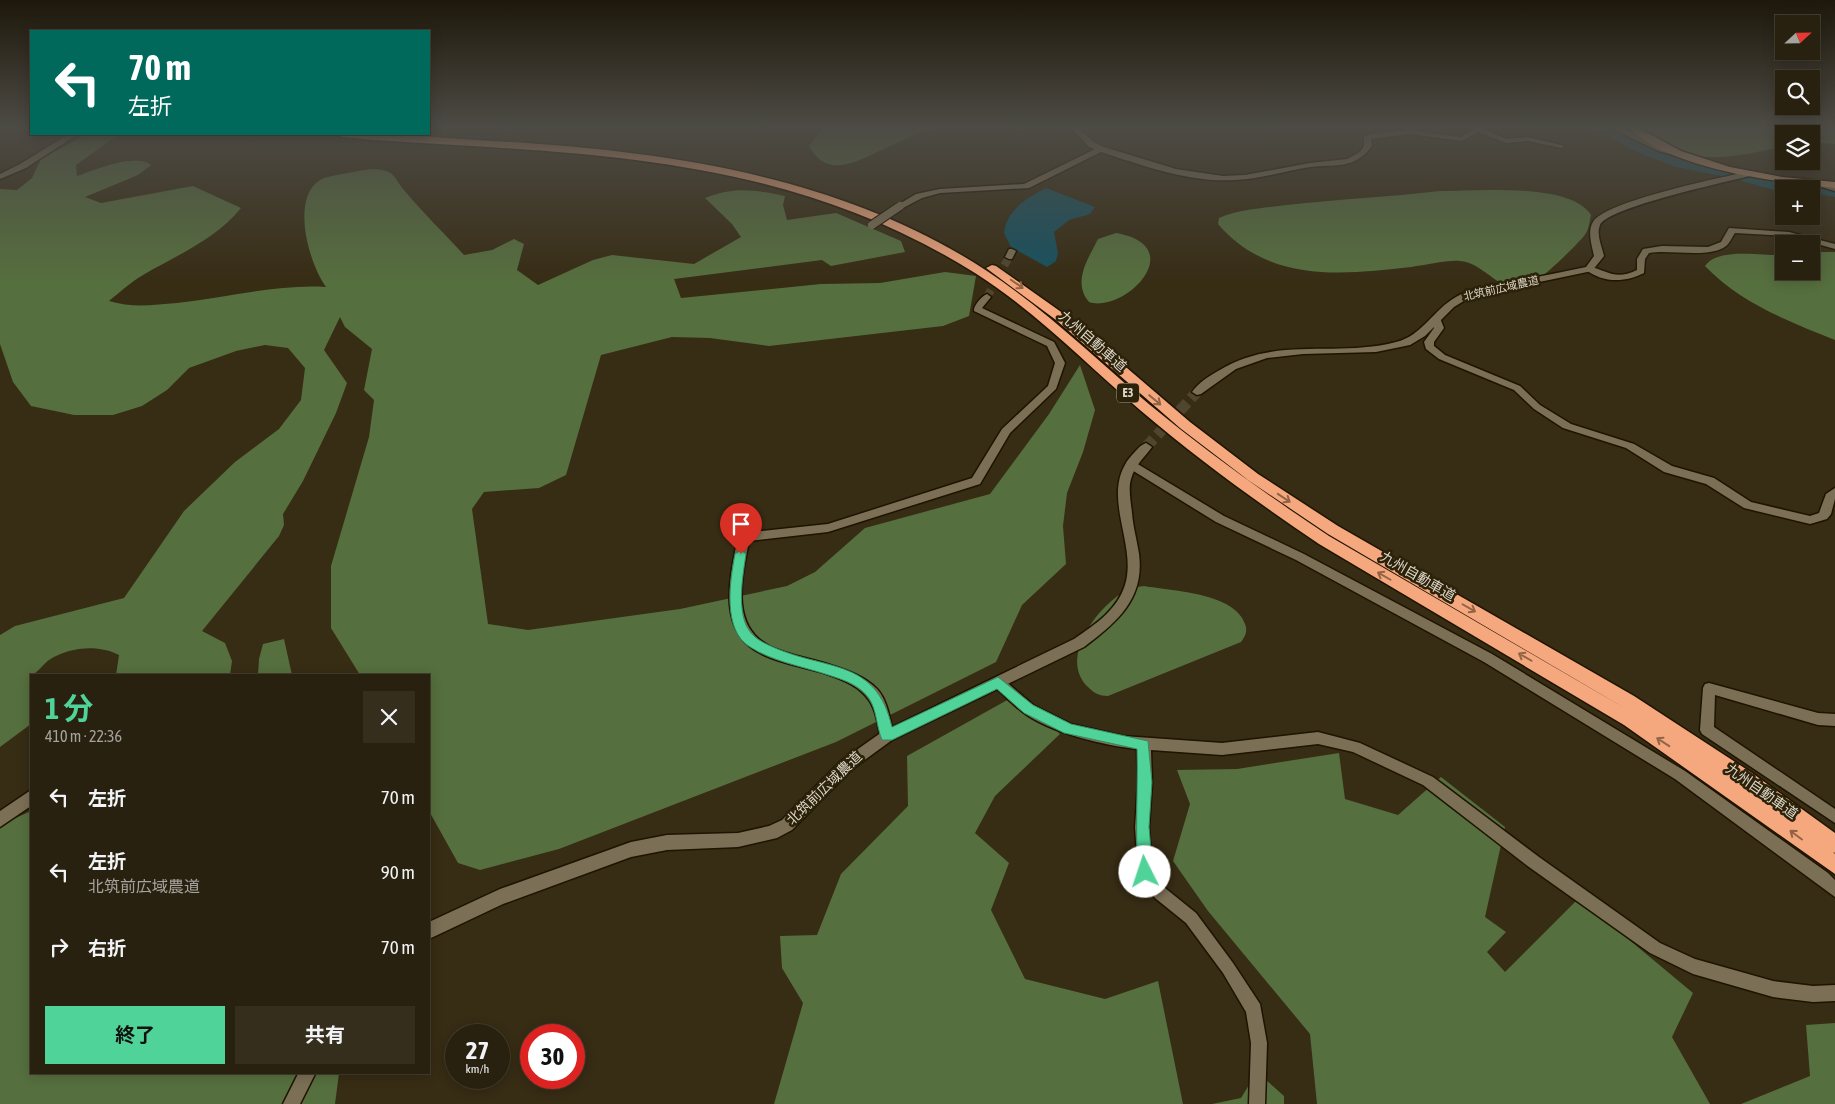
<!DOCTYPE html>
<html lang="ja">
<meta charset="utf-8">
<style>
body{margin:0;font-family:"Asap Condensed","Noto Sans JP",sans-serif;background:#352e1d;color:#f1f3f6;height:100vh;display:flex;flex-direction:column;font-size:19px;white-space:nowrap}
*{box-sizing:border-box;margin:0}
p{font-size:16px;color:#a5a39e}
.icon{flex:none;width:28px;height:28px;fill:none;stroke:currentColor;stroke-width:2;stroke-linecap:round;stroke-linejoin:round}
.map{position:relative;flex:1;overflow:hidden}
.details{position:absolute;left:30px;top:674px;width:400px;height:400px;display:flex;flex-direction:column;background:#29210f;border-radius:0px;box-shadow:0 2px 12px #0003,0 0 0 1px #453e2f}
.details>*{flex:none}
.top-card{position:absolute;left:30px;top:30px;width:400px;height:105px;border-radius:0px;box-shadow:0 2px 12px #0003,0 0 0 1px #453e2f;background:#00695c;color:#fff;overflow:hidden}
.needle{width:32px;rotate:68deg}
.controls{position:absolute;left:1775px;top:15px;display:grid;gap:10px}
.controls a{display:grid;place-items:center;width:45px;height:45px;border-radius:0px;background:#29210f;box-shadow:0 2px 12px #0003,0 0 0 1px #453e2f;font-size:25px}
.speed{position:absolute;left:445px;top:1024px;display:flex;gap:10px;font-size:25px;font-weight:700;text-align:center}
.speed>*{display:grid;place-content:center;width:65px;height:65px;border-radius:50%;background:#29210f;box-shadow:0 2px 12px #0003,0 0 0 1px #453e2f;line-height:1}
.speed small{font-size:12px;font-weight:400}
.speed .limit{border:8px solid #d22;background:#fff;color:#111}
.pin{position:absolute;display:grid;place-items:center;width:42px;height:42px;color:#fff;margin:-51px -21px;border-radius:50% 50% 50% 0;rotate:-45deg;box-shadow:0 0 5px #0007}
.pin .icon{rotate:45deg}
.me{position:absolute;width:55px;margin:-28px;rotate:356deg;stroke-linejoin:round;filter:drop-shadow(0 0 4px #0008)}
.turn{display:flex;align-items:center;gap:18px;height:105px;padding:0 15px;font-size:22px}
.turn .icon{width:65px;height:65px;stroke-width:2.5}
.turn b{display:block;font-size:35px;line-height:42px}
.round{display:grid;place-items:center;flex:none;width:52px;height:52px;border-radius:0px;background:#352e1d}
.head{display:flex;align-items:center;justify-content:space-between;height:85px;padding:0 15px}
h1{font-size:30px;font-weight:700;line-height:38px;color:#50d398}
.primary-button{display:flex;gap:10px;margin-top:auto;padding:10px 15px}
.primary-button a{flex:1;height:58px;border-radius:0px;background:#50d398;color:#111;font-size:20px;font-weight:700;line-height:58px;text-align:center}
.primary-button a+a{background:#352e1d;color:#f1f3f6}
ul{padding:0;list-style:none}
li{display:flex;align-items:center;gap:15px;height:75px;padding:0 15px}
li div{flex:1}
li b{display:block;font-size:19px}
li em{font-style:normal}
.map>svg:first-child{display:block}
.forest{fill:#566f3e}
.water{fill:#175160}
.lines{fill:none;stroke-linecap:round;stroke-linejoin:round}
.river{fill:#175160;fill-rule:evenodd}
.minor-tunnel{stroke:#50462f;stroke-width:8;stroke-dasharray:8 4;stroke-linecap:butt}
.tertiary-tunnel{stroke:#50462f;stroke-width:11;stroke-dasharray:11 5.5;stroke-linecap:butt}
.minor-casing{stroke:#1e1400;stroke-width:3}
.tertiary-casing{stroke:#1e1400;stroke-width:3}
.primary-casing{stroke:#1e1400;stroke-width:3}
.motorway-casing{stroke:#1e1400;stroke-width:3}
.minor{fill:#7b6f55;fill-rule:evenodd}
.tertiary{fill:#7b6f55;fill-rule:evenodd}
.primary{fill:#c4916e;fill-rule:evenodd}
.motorway{fill:#f5a77e;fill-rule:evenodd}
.minor-bridge-casing{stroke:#1e1400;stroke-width:10;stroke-linecap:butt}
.minor-bridge{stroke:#7b6f55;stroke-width:8}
.oneway{stroke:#906444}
.route{fill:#50d398;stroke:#348963}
.labels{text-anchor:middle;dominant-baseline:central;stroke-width:5;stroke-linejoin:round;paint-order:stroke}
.far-street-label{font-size:11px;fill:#ded7c9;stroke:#2c220a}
.shield{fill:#2c220a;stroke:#a9a190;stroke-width:1}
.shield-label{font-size:12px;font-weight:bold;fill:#ded7c9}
.street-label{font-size:14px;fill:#ded7c9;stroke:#2c220a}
</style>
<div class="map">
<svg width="1835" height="1104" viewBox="0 0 1835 1104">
<rect width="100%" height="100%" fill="#372c14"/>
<g class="forest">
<path d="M 824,127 L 939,127 C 920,131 904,140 886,148 C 859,160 828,181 809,146 Z"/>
<path d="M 1646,127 L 1835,127 L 1835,144 L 1811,142 L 1811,134 L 1784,134 L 1784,146 C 1739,156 1678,172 1646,127 Z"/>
<path d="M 87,134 L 119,134 L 76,165 L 77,176 C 94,170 136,152 151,165 L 138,175 L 85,197 L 101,203 L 193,186 L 241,208 C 215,240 177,255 143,275 C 131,282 120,292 109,301 C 132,308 153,305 177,303 C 227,298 276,284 326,287 C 310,265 292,205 316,183 C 323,176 338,175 348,173 C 359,171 375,167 386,171 C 395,173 398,184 404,190 C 423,213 444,233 464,255 L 492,250 L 514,239 L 524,244 L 517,270 L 538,285 L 593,260 L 612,255 L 694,264 L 741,237 L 732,224 L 705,198 C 736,186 754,190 785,196 L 783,205 L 787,220 L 836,213 L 901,241 L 905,252 L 831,266 L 822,260 L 674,279 L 681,298 L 821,284 L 880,283 L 945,272 L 976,276 L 969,316 L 943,326 L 769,346 L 710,338 L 672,337 L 601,355 L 566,475 L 539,488 L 484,492 L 472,509 L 488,624 L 528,630 L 680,609 L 787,586 L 815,572 L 865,528 L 990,494 L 1049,414 L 1080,365 L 1095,410 L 1083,452 L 1067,493 L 1063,526 L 1066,564 L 1022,605 L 996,662 L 836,742 L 559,849 L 480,870 L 458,863 L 429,811 L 429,675 L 360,675 L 331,628 L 331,566 L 369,437 L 374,400 L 364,390 L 372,349 L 345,327 L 340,317 L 324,350 L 347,383 L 336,413 L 303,481 L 283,514 L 284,525 L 279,536 L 202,631 L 225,643 L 232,661 L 230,675 L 116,675 L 119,655 C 98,644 69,647 49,660 C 42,665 38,673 31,675 L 31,724 L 0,747 L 0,635 L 15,626 L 124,598 L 184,511 L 235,462 L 279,429 L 301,400 L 305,368 L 288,348 L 265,345 L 236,351 L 189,368 L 167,390 L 142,406 L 113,415 L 74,415 L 31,406 L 13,382 L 0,344 L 0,189 L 17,190 L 32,178 L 41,159 Z"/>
<path d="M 1440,191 C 1475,191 1571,182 1591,215 C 1590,220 1589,228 1586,233 C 1581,242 1533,287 1525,289 C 1501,294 1483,262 1460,261 C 1445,260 1427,265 1411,267 C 1341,275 1269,283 1218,224 L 1219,218 C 1240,209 1264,208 1287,205 C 1338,199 1389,197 1440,191 Z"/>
<path d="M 1116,233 C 1191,246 1125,314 1089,302 C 1072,282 1088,259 1098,239 Z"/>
<path d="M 1811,252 L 1835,252 L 1835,340 C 1788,321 1740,303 1705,266 C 1718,247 1762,256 1784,255 L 1784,271 L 1811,271 Z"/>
<path d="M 1144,586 C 1173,591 1235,593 1245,624 C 1248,631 1245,637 1241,642 L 1108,696 C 1099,696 1094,693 1088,687 C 1058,657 1098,607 1125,591 C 1131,588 1138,587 1144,586 Z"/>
<polygon points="284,639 292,675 258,675 259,659 263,644"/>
<polygon points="1018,694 1060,734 995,796 975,833 1009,863 991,910 1025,979 1105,999 1158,981 1183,1104 774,1104 803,1003 782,968 780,936 817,935 841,874 908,806 907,756"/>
<polygon points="1339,753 1345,799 1398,815 1441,777 1505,827 1485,917 1506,932 1487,952 1505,972 1579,898 1693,993 1672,1037 1710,1104 1317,1104 1310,1034 1208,911 1173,861 1190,804 1177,770 1237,769"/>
<polygon points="31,811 31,1072 339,1073 335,1104 0,1104 0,825"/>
<polygon points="1835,1023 1835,1104 1741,1104 1810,1076 1806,1025"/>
<polygon points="1257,1072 1284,1096 1284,1104 1212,1104 1241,1098"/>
</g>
<path class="water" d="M 1046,188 L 1095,207 L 1090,214 L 1069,220 L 1054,232 L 1058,253 L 1056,261 L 1047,267 L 1011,247 L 1004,233 C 1007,209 1027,198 1046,188 Z"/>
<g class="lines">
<polygon class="river" points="1592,127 1608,127 1647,146 1684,161 1734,170 1778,183 1818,184 1835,189 1835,197 1811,192 1811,189 1784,189 1784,191 1777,191 1732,178 1676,167 1637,152"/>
<g class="minor-tunnel">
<polyline points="391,134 393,145"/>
<polyline points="987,297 1009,257"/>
</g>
<polyline class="tertiary-tunnel" points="1146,447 1197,392"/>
<g class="minor-casing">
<g id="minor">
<path d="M 1070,127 L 1077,127 L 1095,143 L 1104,147 L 1176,169 L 1223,176 L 1245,175 L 1310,163 L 1347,159 L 1360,152 L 1364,146 L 1364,136 L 1375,133 L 1410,130 L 1461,137 L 1477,127 L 1485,127 L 1483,129 L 1507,139 L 1528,137 L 1565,146 L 1561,148 L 1528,141 L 1506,143 L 1478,132 L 1462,141 L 1410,134 L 1371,139 L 1372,146 C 1354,170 1336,164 1310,167 C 1285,171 1260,179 1235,180 C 1190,183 1144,166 1101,152 L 1029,188 L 940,193 L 922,198 L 903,208 L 896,206 L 916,194 L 940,189 L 1024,184 L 1095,149 L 1089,147 Z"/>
<polygon points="1609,127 1619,127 1682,154 1678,156 1658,151"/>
<polygon points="69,134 78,134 26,168 0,179 0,174 20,164"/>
<polygon points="1818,182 1835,186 1835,191 1818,186"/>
<path d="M 1729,228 L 1789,232 L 1835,244 L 1835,249 L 1789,236 L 1735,233 C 1732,237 1730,243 1726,246 C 1709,259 1671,249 1649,253 L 1645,259 L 1644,273 C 1625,283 1602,283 1585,269 L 1589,266 C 1609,272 1616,280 1637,270 L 1637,259 L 1643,249 L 1662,246 L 1708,247 L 1721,242 Z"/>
<polygon points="1009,249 1012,249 1016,251 1012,259 1009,259 1005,257"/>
<path d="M 987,294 L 991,297 L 982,308 L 1054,342 L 1065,363 L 1056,389 L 1010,433 L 980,484 L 828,532 L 749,541 C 742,577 729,627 771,647 C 790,656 813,659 833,666 C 849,671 865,677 877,689 C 888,701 890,721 894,736 L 892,740 L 887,742 L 882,740 L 880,736 C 878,724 876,710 869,700 C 860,686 842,679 827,674 C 806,667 782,664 762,654 C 716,632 730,577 738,537 L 744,533 L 828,524 L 972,478 L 1002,429 L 1048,386 L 1055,363 L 1047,346 L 974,311 C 973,306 982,296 987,294 Z"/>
<polygon points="1436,315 1440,318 1444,328 1434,342 1434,346 1445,355 1520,386 1540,405 1571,424 1634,444 1672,466 1714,478 1751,502 1810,516 1819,513 1826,494 1835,488 1835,499 1831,514 1827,519 1810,524 1744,508 1706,484 1664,472 1626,448 1563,428 1534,409 1514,390 1439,359 1426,349 1424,342 1434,328 1432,318"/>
<polygon points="1131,460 1224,516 1304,554 1492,654 1685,771 1828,873 1835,880 1835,897 1675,779 1484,662 1296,560 1216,522 1127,467 1126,464 1127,461"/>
<path d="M 998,677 L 1002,678 L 1033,705 L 1071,724 L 1123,736 L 1222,743 L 1318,732 L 1360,743 L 1433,777 L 1539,857 L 1660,943 L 1695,959 L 1773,981 L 1813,986 L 1835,985 L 1835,1001 L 1813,1002 L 1773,997 L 1693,974 L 1650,953 L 1529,867 L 1423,785 L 1353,752 L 1318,744 L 1222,755 L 1151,750 L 1152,783 L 1149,827 L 1152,870 L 1165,888 L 1196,913 L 1233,963 L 1260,1004 L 1267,1043 L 1265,1104 L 1249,1104 L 1251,1043 L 1246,1012 L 1223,973 L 1186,923 L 1155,898 L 1138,872 L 1135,827 L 1138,783 L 1137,749 C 1105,746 1049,732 1023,712 C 1012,704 1003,694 994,686 L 992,682 L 994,678 Z"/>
<polygon points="1709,683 1818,713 1835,714 1835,726 1818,725 1715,695 1714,727 1835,809 1835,823 1702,734 1700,730 1703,688 1705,684"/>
<polygon points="299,1072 316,1072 300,1104 283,1104"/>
</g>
</g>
<g class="tertiary-casing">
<g id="tertiary">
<path d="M 1751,171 L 1755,173 L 1754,175 C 1730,181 1608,207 1600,225 C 1596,234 1602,247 1604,256 L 1592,271 L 1472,296 L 1454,307 L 1425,336 L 1410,345 L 1376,352 L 1303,354 L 1267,358 L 1236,369 L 1201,394 L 1197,395 L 1192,392 C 1198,383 1209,376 1218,371 C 1276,335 1335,358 1396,342 C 1422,336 1434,309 1456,297 C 1470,288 1488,287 1504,284 C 1531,278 1558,273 1586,267 L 1594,256 C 1592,246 1587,231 1593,222 C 1605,201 1723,177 1751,171 Z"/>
<path d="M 1146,443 L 1152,447 C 1144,458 1135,465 1131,479 C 1128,488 1131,503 1132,513 C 1133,527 1137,540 1139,554 C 1145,599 1116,623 1084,647 L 892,740 L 851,770 L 792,830 L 777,838 L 738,847 L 667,850 L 631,857 L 503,904 L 429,939 L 429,922 L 500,889 L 631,842 L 667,835 L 738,833 L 769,826 L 782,820 L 841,761 L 882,732 L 1074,639 C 1096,624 1117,610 1125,585 C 1138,543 1098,493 1132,455 C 1136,451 1140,445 1146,443 Z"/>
<polygon points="31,790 31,806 0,827 0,811"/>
</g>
</g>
<g class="primary-casing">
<path id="primary" d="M 1628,127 L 1637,127 L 1681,151 L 1730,167 L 1782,177 L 1835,182 L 1835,188 C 1777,182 1671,170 1628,127 Z"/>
</g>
<g class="motorway-casing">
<path id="motorway" d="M 337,134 C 383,132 430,137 476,140 C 651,149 837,172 987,271 C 1046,310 1096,359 1150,405 C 1207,452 1267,495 1329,536 L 1628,710 L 1328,534 L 1248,480 L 1180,428 L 1056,320 L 986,268 L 992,265 L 996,266 L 1064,314 L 1190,422 L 1258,474 L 1338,526 L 1634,696 L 1752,773 L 1835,833 L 1835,853 L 1833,852 L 1835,854 L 1835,874 L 1624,725 L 1319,544 C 1257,502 1196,458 1140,410 C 1086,364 1035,311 975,273 C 785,154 589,154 374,140 L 342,137 Z"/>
</g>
<use href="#minor" class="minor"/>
<use href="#tertiary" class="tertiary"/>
<use href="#primary" class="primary"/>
<use href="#motorway" class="motorway"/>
<g class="minor-bridge-casing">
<polyline id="minor-bridge" points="872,225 900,206"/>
</g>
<use href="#minor-bridge" class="minor-bridge"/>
</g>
<defs><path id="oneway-shaft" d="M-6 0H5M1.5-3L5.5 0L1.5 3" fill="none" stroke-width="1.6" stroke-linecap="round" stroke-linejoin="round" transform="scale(1.25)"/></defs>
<g class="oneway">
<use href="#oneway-shaft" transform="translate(1017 284) rotate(35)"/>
<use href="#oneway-shaft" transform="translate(1155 400) rotate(40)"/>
<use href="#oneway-shaft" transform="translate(1284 498) rotate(34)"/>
<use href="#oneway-shaft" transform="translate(1384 576) rotate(-150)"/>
<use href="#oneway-shaft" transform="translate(1469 608) rotate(30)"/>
<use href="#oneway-shaft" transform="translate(1525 657) rotate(-150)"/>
<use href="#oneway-shaft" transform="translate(1663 742) rotate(-147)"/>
<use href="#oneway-shaft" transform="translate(1796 835) rotate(-143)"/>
</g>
<linearGradient id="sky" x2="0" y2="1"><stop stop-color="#1e180b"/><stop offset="0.45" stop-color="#4d4b45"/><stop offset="1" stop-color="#4d4b45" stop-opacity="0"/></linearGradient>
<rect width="1835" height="282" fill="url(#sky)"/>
<path class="route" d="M 741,550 L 746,554 C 743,575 737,607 747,627 C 753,638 762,642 773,647 C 827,671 876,658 892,727 L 998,677 L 1033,705 L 1071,724 L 1148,741 L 1152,782 L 1149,827 L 1153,872 L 1150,877 L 1145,879 L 1140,877 L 1138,872 C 1135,831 1138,790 1137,749 L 1064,733 L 1024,713 L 997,689 L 892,740 L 882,740 C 876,726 877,709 868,697 C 857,683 840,679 825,674 C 800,666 772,661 750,647 C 722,630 730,581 735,554 Z"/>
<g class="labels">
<g class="far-street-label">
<text transform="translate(1501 288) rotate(-13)">北筑前広域農道</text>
</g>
<rect class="shield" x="1117" y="383.5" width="22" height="19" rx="4"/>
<g class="shield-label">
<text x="1128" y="393">E3</text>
</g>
<g class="street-label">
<text transform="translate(1093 341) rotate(41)">九州自動車道</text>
<text transform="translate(1418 576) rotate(30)">九州自動車道</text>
<text transform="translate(824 788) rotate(-44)">北筑前広域農道</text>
<text transform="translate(1762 791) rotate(35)">九州自動車道</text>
</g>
</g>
</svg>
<div class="controls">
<a><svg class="needle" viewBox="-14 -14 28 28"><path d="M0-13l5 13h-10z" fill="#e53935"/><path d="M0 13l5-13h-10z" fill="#a5a39e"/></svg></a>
<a><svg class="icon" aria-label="search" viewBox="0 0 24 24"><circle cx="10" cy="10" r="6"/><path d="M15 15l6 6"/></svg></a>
<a><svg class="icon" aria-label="layers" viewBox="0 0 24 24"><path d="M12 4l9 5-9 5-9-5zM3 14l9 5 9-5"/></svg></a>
<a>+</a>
<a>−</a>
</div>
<div class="speed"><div>27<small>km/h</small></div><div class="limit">30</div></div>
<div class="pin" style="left:741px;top:554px;background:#d93025"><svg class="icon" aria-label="arrive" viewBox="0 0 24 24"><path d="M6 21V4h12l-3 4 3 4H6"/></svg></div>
<svg class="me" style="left:1145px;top:872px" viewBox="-20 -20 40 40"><circle r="19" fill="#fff"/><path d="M0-13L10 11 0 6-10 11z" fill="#50d398"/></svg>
<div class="top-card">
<div class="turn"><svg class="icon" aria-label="left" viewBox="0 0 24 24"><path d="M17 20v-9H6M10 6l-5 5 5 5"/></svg><div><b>70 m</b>左折</div></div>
</div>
<section class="details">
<div class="head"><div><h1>1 分</h1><p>410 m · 22:36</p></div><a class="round"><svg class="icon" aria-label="close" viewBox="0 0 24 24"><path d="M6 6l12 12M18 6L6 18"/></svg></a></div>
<ul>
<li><svg class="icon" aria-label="left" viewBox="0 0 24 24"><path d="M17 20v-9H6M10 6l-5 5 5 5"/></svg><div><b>左折</b></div><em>70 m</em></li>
<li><svg class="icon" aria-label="left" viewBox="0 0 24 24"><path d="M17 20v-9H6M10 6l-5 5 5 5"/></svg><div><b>左折</b><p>北筑前広域農道</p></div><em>90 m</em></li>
<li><svg class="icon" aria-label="right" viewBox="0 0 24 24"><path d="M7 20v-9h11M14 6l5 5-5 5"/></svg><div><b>右折</b></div><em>70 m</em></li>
</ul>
<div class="primary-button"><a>終了</a><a>共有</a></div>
</section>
</div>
